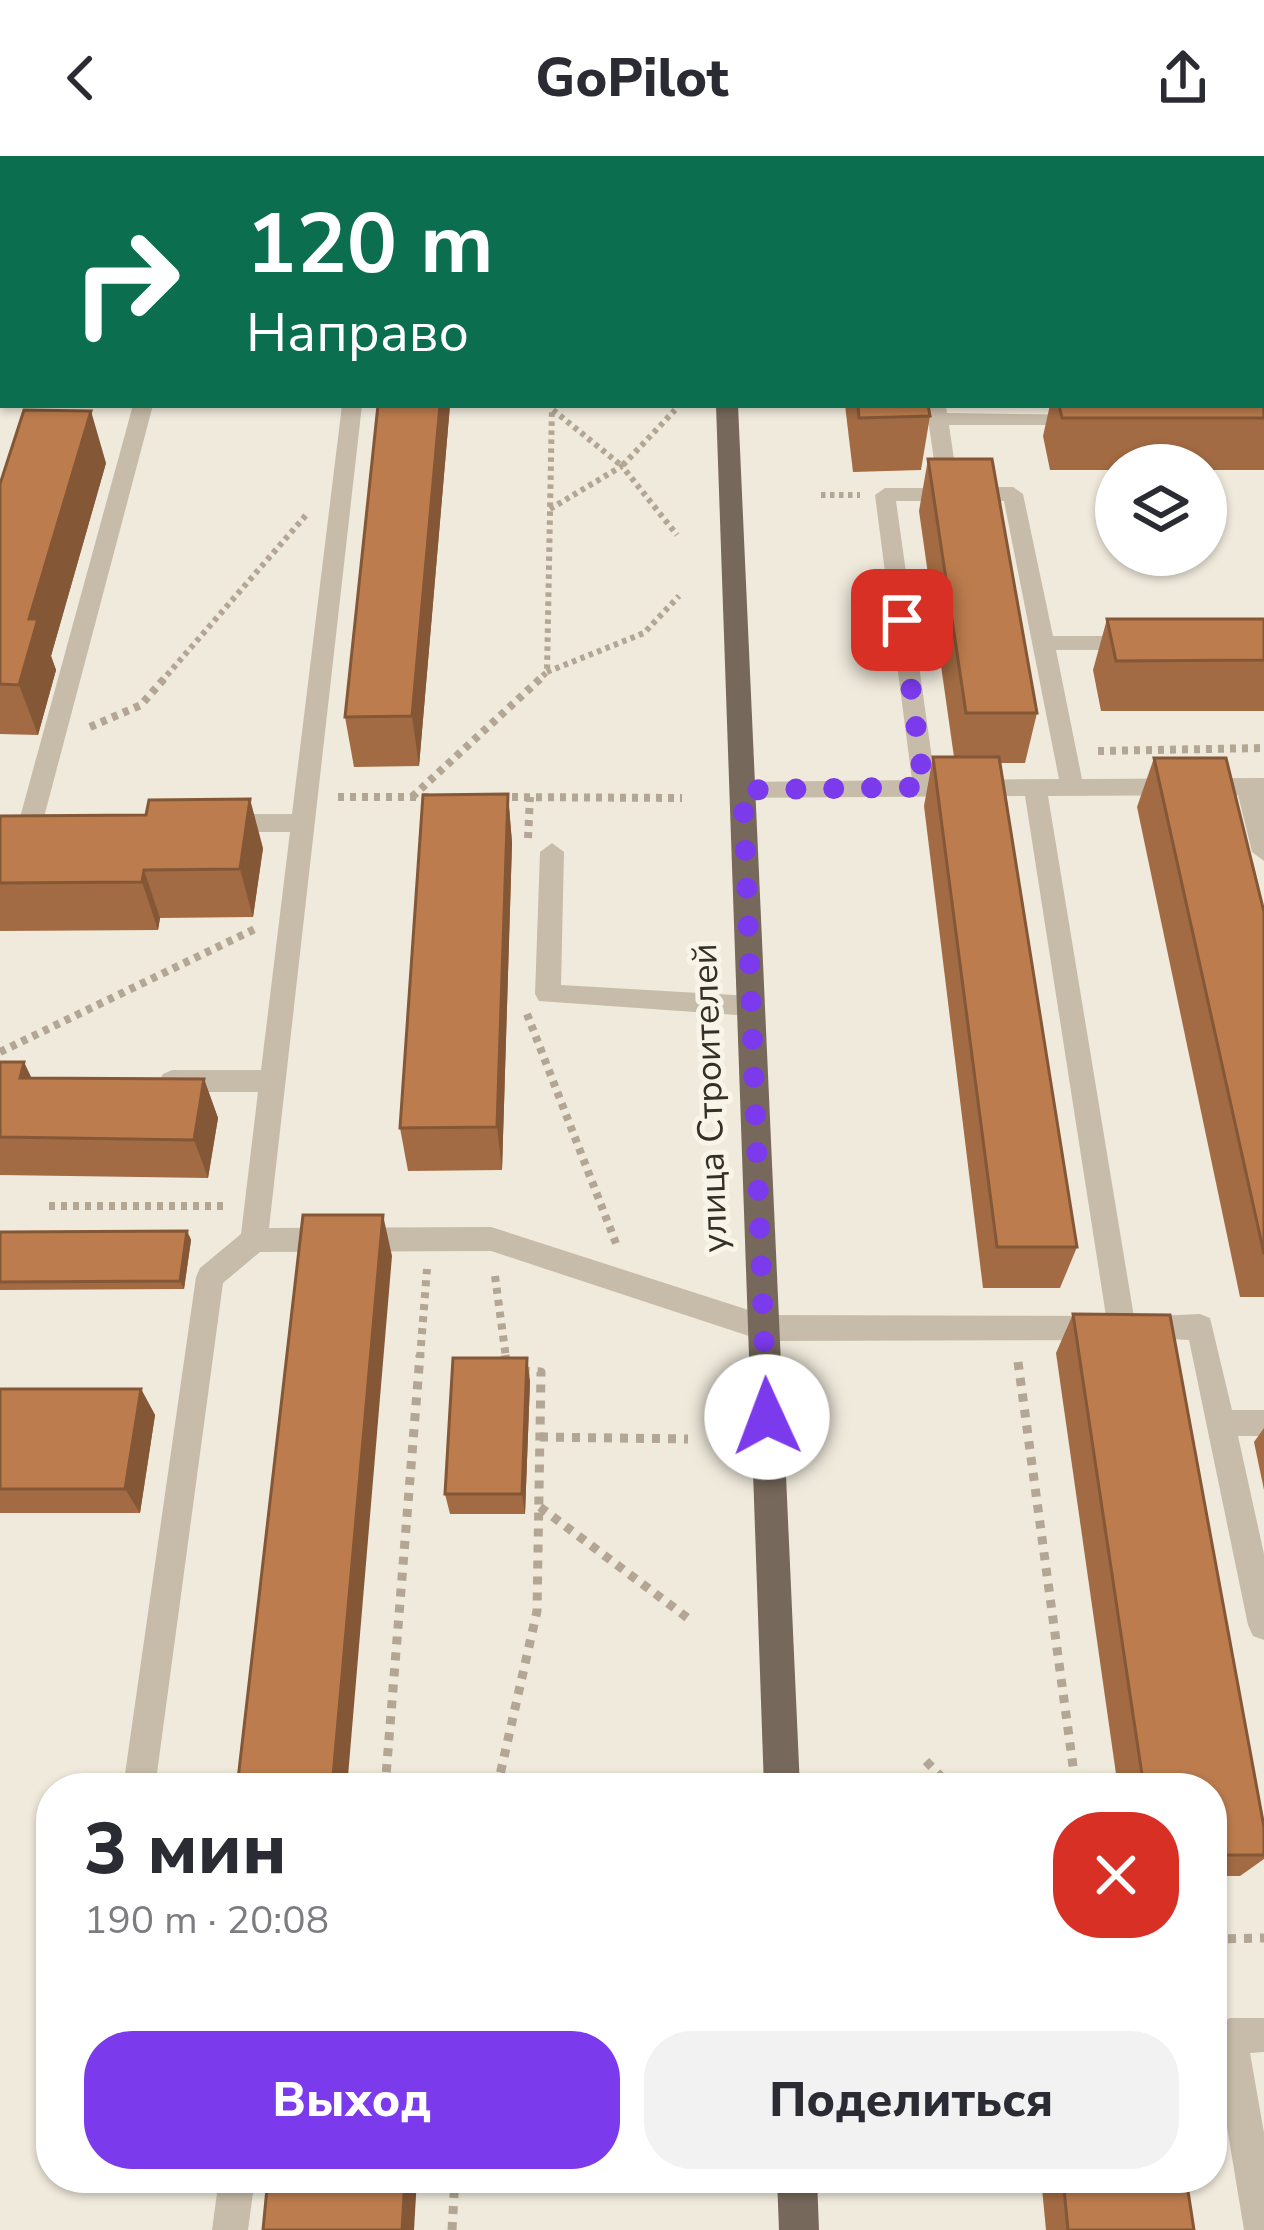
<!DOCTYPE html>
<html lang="ru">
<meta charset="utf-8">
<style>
body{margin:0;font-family:"Nunito Sans",sans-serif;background:#f2f2f3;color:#2b2b33;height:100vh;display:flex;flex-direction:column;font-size:45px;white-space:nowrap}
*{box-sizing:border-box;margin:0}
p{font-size:39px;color:#7c7c81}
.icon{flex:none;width:66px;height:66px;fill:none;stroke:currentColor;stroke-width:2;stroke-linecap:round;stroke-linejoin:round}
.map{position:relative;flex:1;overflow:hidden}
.drawer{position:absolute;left:36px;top:1617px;width:1191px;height:420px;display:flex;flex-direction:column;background:#fff;border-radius:48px;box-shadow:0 3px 9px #0004}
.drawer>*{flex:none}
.banner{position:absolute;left:0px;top:0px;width:1266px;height:252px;box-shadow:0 3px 9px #0004;background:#0b6e4f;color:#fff;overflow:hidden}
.tools{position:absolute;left:1095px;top:288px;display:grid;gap:24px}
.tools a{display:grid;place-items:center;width:132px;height:132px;border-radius:50%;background:#fff;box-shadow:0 3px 9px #0004;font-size:60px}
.pin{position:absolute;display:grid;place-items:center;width:102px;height:102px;color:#fff;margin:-51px;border-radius:24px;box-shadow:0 6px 18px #0006}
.me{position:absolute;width:132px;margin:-66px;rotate:358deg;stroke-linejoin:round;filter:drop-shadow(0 0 9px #0008)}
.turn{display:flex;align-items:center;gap:42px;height:252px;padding:0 48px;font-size:54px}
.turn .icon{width:156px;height:156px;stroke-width:2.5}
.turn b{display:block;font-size:84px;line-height:102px}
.round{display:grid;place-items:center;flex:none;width:126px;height:126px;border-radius:48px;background:#f2f2f3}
.summary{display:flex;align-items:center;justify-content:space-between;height:204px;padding:0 48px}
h1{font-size:72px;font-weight:800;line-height:90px}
.cta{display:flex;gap:24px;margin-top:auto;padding:24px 48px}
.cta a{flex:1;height:138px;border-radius:48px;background:#7c3aed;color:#fff;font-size:48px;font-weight:800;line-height:138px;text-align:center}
.cta a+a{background:#f2f2f3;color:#2b2b33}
header{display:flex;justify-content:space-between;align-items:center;height:156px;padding:0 48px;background:#fff;font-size:54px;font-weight:800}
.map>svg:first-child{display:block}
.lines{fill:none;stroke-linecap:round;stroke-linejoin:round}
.path-far2{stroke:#b3a694;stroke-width:6;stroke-dasharray:4.5 4.5;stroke-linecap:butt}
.path-far1{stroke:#b3a694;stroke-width:8;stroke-dasharray:6 6;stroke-linecap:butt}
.path{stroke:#b3a694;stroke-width:9;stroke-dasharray:8 8;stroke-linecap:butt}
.service{fill:#c7bca9;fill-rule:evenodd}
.tertiary{fill:#c7bca9;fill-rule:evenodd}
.primary{fill:#76685b;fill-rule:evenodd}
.wall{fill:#a26b43}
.shaded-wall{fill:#845737}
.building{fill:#bc7c4e;stroke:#845737;stroke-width:3}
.route{stroke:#7c3aed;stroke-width:21;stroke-dasharray:0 37.8}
.labels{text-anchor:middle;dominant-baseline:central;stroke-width:10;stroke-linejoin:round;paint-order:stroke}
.street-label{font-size:36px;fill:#352f28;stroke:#f8f4e8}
</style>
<header><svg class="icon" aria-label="back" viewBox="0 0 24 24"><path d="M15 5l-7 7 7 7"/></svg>GoPilot<svg class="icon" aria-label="share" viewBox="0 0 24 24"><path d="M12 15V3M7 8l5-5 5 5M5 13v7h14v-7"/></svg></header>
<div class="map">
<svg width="1264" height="2074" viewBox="0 0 1264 2074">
<rect width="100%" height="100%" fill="#f0eadc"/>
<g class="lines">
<g class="path-far2">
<polyline points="1151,3 1158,0"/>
<polyline points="553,254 622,310 675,254"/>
<polyline points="821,339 860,339"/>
<polyline points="550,353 622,310 677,379"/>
<polyline points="547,516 644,477 679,440"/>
<polyline points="161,526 307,358"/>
<polyline points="536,526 547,516 552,249"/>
</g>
<g class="path-far1">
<polyline points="90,571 141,549 164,523"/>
<polyline points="1098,595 1264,592"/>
<polyline points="338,641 431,641"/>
<polyline points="412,641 540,523"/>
<polyline points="500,641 682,642"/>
<polyline points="528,682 530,641"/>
<polyline points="527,858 617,1090"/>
<polyline points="0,896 259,771"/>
<polyline points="49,1050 226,1050"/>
<polyline points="495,1120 506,1202"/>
<polyline points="420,1202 427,1113"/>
</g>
<g class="path">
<polyline points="505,1199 507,1212"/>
<polyline points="1018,1206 1076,1632"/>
<polyline points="540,1281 688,1283"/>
<polyline points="540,1351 689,1463"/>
<polyline points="926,1605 952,1632"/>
<polyline points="385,1632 420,1199"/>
<polyline points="497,1632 537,1455 541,1216 519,1215"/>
<polyline points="1212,1783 1264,1782"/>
<polyline points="452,2074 455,2022"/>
</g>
<g class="service">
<polygon points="34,0 52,0 33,3"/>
<rect x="1263" y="59" width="1" height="10"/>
<rect x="0" y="231" width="3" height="12"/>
<polygon points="133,249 153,249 43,665 31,674 19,665"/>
<path d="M 342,249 L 362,249 L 269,1072 L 491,1071 L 764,1159 L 1106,1160 L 1025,640 L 743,642 L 731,634 L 743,626 L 912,624 L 875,339 L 885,332 L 938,332 L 926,249 L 946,249 L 947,257 L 1087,259 L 1087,267 L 1080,269 L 949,269 L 958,331 L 1013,331 L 1023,338 L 1053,480 L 1135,480 L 1146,487 L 1135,494 L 1056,494 L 1082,623 L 1264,622 L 1264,705 L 1252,696 L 1238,639 L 1048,640 L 1134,1161 L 1200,1158 L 1210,1162 L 1232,1254 L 1264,1254 L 1264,1280 L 1238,1280 L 1264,1398 L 1264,1484 L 1253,1480 L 1248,1469 L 1189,1184 L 1112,1180 L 1102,1184 L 764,1185 L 491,1095 L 260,1096 L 223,1127 L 155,1632 L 123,1632 L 196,1121 L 200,1112 L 241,1078 L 258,936 L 172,936 L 163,932 L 159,925 L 163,918 L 172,914 L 261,914 L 290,676 L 220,676 L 208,667 L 220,658 L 292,658 ZM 896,345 L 1004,345 L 1059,623 L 935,624 Z"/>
<polygon points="552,687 564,696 561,829 751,840 760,843 764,850 760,857 751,860 539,845 535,838 540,696"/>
<polygon points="1230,1862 1264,1862 1264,1896 1250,1897 1264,1977 1264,2074 1244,2074 1212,1880 1218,1868"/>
<polygon points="219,2022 255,2022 248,2074 212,2074"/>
</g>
<rect class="tertiary" x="0" y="93" width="3" height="12"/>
<g class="primary">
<rect x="709" y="0" width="20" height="3"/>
<polygon points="716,249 738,249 800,1632 764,1632"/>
<polygon points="777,2022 817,2022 819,2074 779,2074"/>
</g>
</g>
<g class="wall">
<polygon points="54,0 560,0 560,3 55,3"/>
<polygon points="806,0 903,0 903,3 807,3"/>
<rect x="0" y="102" width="3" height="121"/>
<polygon points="1264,228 1264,314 1206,314 1206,309 1116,309 1116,314 1050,314 1043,280 1050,249 1263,249"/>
<polygon points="378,249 450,249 419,610 354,611 345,561"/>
<polygon points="845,249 928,249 930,260 921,314 853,316"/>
<polygon points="928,303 1037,557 1025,607 1000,607 1077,1091 1060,1132 983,1132 924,650 933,601 954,601 919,355"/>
<polygon points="106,307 51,500 56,514 38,579 0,578 0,328"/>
<polygon points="1107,463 1264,463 1264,555 1101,555 1093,514"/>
<polygon points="1154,602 1264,756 1264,1141 1240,1141 1137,651"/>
<polygon points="508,638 512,687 502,1014 408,1015 400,972"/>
<polygon points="0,660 263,692 253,761 160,762 158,774 0,775"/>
<polygon points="0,906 32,922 204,923 218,962 208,1022 0,1019"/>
<polygon points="187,1075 191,1084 184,1133 0,1134 0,1076"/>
<polygon points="1073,1158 1264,1671 1264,1703 1240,1720 1212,1720 1212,1632 1118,1632 1056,1197"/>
<polygon points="530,1225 525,1358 450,1358 445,1338"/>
<polygon points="0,1233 141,1233 155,1259 140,1357 0,1357"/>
<polygon points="1264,1272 1264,1334 1254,1286"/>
<polygon points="1041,2022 1186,2022 1194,2074 1046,2074"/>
</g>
<g class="shaded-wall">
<polygon points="0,0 9,0 8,3 3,3 3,17 0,26"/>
<polygon points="440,249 450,249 419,610 412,560"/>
<polygon points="91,255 106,307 51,500 56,514 38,579 19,529 29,463"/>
<polygon points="508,638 512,687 502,1014 497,971"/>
<polygon points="250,643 263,692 253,761 240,713"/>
<polygon points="144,714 160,762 158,774 142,726"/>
<polygon points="24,906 43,946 20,922"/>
<polygon points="204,923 218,962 208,1022 194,984"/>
<polygon points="383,1059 392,1100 347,1632 332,1632"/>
<polygon points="187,1075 191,1084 184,1133 180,1125"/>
<polygon points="527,1202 530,1225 525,1358 522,1338"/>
<polygon points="141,1233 155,1259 140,1357 125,1333"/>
<polygon points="405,2022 417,2022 414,2074 402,2074"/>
</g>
<g class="building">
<rect x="174" y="0" width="382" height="3"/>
<rect x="828" y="0" width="75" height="3"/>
<rect x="0" y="102" width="3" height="69"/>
<polygon points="1263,228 1264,262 1062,262 1059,249 1263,249"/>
<polygon points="378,249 440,249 412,560 345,561"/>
<polygon points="858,249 928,249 930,260 859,262"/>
<polygon points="24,254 91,255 29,463 38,463 19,529 0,528 0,328"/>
<polygon points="928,303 992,303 1037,557 966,557"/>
<polygon points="1107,463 1264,463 1264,504 1116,505"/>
<polygon points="933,601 999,601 1077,1091 997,1091"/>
<polygon points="1154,602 1226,602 1264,756 1264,1098"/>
<polygon points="508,638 497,971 400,972 423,639"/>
<polygon points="250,643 240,713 144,714 142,726 0,727 0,660 146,659 149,644"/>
<polygon points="0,906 24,906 20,922 204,923 194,984 0,981"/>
<polygon points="303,1059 383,1059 332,1632 237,1632"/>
<polygon points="187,1075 180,1125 0,1126 0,1076"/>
<polygon points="1073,1158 1170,1159 1264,1671 1264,1699 1212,1699 1212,1632 1144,1632"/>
<polygon points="453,1202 527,1202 522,1338 445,1338"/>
<polygon points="0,1233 141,1233 125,1333 0,1333"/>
<polygon points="268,2022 405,2022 402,2074 263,2074"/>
<polygon points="1063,2022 1186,2022 1194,2074 1068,2074"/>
</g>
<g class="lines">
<polyline class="route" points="767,1261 743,634 924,631 902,464"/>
</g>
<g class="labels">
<g class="street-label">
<text transform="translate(710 942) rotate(-92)">улица Строителей</text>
</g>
</g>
</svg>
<div class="tools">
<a><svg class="icon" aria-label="layers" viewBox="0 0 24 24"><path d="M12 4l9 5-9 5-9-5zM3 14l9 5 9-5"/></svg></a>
</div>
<div class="pin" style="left:902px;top:464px;background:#d93025"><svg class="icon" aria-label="arrive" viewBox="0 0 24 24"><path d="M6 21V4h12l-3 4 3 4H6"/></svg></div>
<svg class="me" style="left:767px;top:1261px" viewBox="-20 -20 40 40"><circle r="19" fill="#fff"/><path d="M0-13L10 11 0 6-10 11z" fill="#7c3aed"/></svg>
<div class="banner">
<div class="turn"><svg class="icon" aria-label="right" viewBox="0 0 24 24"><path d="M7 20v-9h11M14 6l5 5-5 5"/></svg><div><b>120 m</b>Направо</div></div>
</div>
<section class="drawer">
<div class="summary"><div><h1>3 мин</h1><p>190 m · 20:08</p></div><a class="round" style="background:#d93025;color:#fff"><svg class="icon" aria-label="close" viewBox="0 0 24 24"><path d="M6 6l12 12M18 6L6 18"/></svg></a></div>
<div class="cta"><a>Выход</a><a>Поделиться</a></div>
</section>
</div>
